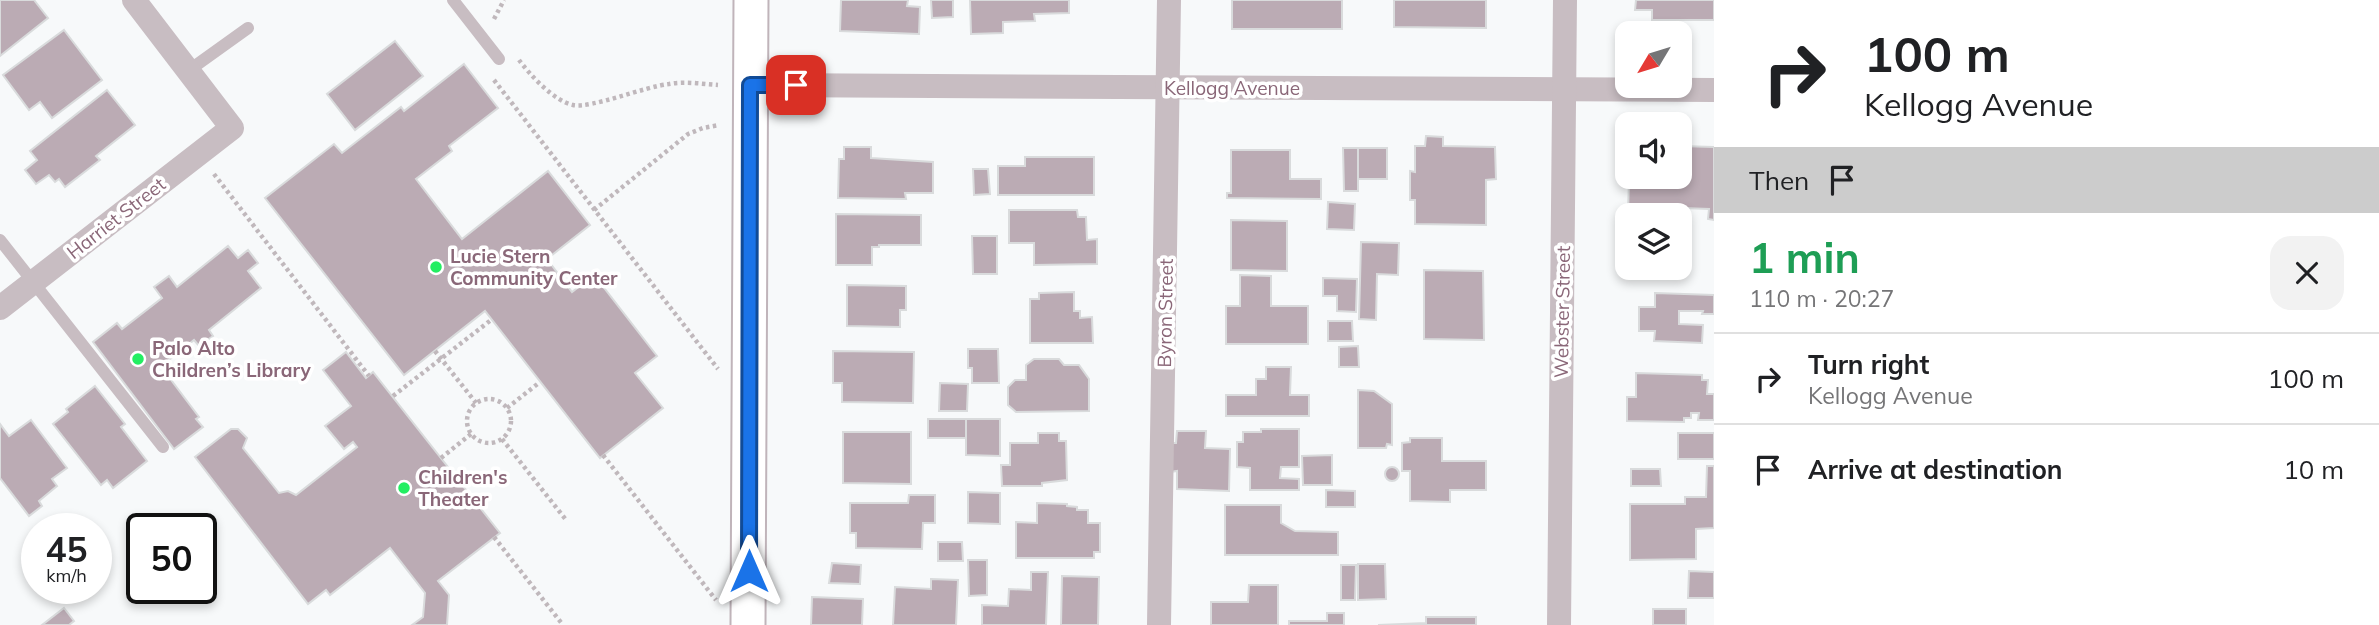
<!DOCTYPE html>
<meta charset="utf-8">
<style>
body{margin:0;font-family:Mulish,sans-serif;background:#f2f2f2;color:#202124;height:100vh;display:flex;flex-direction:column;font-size:26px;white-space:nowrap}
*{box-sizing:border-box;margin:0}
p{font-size:23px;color:#757577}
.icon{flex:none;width:38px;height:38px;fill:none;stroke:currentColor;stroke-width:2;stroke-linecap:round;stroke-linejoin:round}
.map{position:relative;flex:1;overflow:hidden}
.sheet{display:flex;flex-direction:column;background:#fff;width:665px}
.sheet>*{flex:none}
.banner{background:#fff;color:#202124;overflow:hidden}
.needle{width:46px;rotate:232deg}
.buttons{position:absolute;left:1615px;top:21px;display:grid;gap:14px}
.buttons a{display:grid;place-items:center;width:77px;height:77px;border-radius:14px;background:#fff;box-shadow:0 4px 10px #0003;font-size:35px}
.speed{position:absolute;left:21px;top:513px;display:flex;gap:14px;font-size:35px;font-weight:700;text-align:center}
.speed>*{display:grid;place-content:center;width:91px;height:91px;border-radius:50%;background:#fff;box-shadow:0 4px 10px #0003;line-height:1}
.speed small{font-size:18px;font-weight:400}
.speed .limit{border:4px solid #111;border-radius:10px;background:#fff;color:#111}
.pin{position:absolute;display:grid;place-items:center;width:60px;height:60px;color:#fff;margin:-30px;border-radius:14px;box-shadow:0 4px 10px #0006}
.me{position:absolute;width:77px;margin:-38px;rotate:0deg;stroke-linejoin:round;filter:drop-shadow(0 0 5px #0008)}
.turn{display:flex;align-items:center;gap:24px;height:147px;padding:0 35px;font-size:32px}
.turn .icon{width:91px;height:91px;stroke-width:2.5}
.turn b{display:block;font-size:49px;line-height:60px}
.then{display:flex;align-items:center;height:66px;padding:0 35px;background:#0003;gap:14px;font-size:26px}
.round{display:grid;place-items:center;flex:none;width:74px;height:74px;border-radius:21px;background:#f2f2f2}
.head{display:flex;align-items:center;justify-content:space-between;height:119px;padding:0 35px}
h1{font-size:42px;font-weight:700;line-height:52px;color:#1e9e55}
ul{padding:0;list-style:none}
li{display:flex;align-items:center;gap:21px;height:91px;padding:0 35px;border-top:2px solid #e0e0e0}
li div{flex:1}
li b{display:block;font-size:26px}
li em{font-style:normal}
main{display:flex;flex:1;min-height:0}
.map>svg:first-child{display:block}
.building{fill:#bbabb4;stroke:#d9dbdc;stroke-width:2}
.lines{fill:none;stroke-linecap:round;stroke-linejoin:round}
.secondary-casing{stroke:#c0b4ba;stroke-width:37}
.path{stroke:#c0b8bc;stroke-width:4.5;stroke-dasharray:3.5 3.5;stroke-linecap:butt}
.service{stroke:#c8bdc2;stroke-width:12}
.minor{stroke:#c8bdc2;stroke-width:24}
.secondary{stroke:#fff;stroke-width:33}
.route-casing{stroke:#114b97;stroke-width:18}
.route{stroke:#1a73e8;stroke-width:12}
.poi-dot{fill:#23ee62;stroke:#fff;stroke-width:2.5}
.labels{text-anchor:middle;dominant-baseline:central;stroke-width:7;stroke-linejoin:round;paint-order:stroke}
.street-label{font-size:19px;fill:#8a6778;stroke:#fff}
.poi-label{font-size:19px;font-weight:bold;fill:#8a6778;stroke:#fff;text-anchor:start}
</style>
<main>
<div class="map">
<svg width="1714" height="625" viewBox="0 0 1714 625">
<rect width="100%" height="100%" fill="#f7f9fa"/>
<g class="building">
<polygon points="0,0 34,0 48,18 0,56"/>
<polygon points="841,0 908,0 907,6 920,7 919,34 840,31"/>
<polygon points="931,0 953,0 953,17 932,18"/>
<polygon points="970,0 1069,0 1069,13 1034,14 1035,21 1003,22 1003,33 971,34"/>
<rect x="1232" y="0" width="110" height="29"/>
<polygon points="1394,0 1486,0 1486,28 1394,27"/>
<polygon points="1636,0 1714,0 1714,20 1652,20 1652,10 1635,10"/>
<polygon points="64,30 102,80 52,118 40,102 29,110 3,75"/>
<polygon points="395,41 423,76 355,130 327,94"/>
<polygon points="464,64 498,108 449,146 452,151 416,179 462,239 548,171 590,225 547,259 572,292 594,275 657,356 635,373 663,408 600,458 485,311 404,375 265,198 334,144 342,153 401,107 404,111"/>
<polygon points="107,90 135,125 96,156 100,160 65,187 59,179 55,182 49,175 36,184 25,170 37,160 30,151"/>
<polygon points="1426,136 1443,137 1443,146 1495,147 1496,179 1486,180 1486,225 1415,224 1415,200 1410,200 1410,171 1415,172 1415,146 1425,146"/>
<polygon points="1680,146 1714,147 1714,220 1708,219 1709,209 1683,208 1683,221 1680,221 1680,215 1628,215 1629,177 1680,177"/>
<polygon points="844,147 871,147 871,158 933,162 933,193 905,193 906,199 838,198 839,159 844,159"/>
<polygon points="1343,148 1358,148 1358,191 1344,191"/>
<rect x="1358" y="148" width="29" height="31"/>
<polygon points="1231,150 1290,150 1290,179 1321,179 1321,199 1227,198 1227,193 1231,193"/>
<polygon points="1025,157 1094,157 1094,195 998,195 998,166 1025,166"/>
<polygon points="973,169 988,169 990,194 974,195"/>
<polygon points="1328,202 1355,204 1354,230 1327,229"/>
<polygon points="1009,210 1077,210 1078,217 1086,217 1087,240 1097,239 1097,264 1034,265 1034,243 1009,243"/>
<polygon points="836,214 921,215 921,245 879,245 879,247 872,247 872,265 836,265"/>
<polygon points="1231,220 1287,221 1287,271 1231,270"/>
<polygon points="972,236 997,236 997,274 973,274"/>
<polygon points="1361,242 1399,243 1398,275 1377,274 1376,320 1359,319"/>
<polygon points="228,246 238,258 248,250 258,263 248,271 261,288 209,330 213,336 199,346 194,340 154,372 159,377 165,372 199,417 196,419 203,427 174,449 93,342 117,323 122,329 162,298 154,287 169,276 177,287"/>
<polygon points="1424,270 1483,271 1484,340 1424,339"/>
<polygon points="1240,275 1271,276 1271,306 1308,306 1308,344 1226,344 1226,306 1240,306"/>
<polygon points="1323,278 1357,279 1356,312 1337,311 1337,296 1323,296"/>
<polygon points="847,285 906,286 906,310 900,310 900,327 847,326"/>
<polygon points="1074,292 1074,311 1080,311 1080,318 1092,317 1093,343 1030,343 1030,299 1039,299 1039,293"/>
<polygon points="1655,293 1714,295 1714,314 1702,314 1703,311 1679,311 1679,324 1703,325 1702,343 1654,341 1655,331 1639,331 1639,307 1655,307"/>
<polygon points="1328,321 1352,321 1353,341 1328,341"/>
<polygon points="1358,346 1359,367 1339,367 1339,347"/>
<polygon points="968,349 998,349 999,383 972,383 972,368 968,368"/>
<polygon points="833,351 914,352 913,403 842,402 842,383 833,383"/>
<polygon points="346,352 366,378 373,372 500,533 438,581 449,595 447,625 412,625 423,617 425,593 390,548 330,595 326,590 308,604 195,457 231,429 238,429 247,438 243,448 279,493 288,491 296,495 357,447 353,442 344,449 325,426 351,406 323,370"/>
<polygon points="1034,359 1059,359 1064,365 1079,365 1089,379 1089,411 1016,412 1008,405 1008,387 1015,380 1026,380 1026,365"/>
<polygon points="1266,367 1291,367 1290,395 1309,395 1309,416 1226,416 1226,395 1256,395 1256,379 1266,379"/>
<polygon points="1636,373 1702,375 1702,380 1708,380 1707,394 1714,394 1714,420 1698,420 1699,413 1691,413 1691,418 1684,418 1684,422 1627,421 1627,397 1636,397"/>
<polygon points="940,383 968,384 967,411 939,411"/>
<polygon points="95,386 125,424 121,427 147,461 113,488 107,480 101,485 53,424 68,412 66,409"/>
<polygon points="1358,390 1374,391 1392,404 1392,445 1387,444 1386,448 1358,448"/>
<rect x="928" y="419" width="38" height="19"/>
<polygon points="966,419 1000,419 1000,456 966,455"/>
<polygon points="31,420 67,468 52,479 57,486 39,501 42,506 29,516 0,478 0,424 9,436"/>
<polygon points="1261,429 1299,429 1299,467 1281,467 1280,478 1299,479 1299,490 1250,490 1250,468 1237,467 1237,442 1243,442 1243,432 1261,432"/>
<polygon points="1177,431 1206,431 1205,448 1230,449 1229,491 1177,489 1177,471 1170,472 1171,443 1176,443"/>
<polygon points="843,432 911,432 911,484 843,483"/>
<polygon points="1038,433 1059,433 1059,441 1066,441 1067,480 1042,483 1042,486 1002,486 1001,465 1010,465 1010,443 1038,443"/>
<rect x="1678" y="433" width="36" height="26"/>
<polygon points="1410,438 1442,438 1442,461 1486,461 1486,490 1450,490 1450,502 1410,501 1410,471 1402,471 1402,443 1410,442"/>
<polygon points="1332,455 1332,485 1303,485 1302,456"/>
<polygon points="1707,466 1714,466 1714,528 1696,529 1696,559 1630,560 1630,504 1685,504 1685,497 1706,497"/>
<circle cx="1392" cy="474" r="7"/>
<polygon points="1631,469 1660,469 1661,486 1631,486"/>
<polygon points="1326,490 1355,491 1355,507 1326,507"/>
<polygon points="968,492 1000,493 1000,524 968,523"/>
<polygon points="909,495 935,495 935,523 923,523 922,549 856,548 856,533 850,533 850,503 908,503"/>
<polygon points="1037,503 1067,504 1067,506 1077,507 1077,510 1088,510 1088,523 1100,523 1100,552 1094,552 1094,558 1016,558 1016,522 1037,523"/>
<polygon points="1225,505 1281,505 1281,523 1295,531 1338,532 1338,555 1225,555"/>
<polygon points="938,542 962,542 963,561 938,561"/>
<polygon points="968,560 987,560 987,595 969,596"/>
<polygon points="832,563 861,565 860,584 829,583"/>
<polygon points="1358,564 1385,564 1386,599 1358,600"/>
<polygon points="1341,565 1356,565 1355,600 1341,600"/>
<polygon points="1689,571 1714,572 1714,598 1688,598"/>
<polygon points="1031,572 1048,572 1046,625 982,625 982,605 1008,606 1009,589 1031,590"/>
<polygon points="1062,576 1099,577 1098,625 1061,625"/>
<polygon points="931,579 958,580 956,625 893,625 895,587 931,589"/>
<polygon points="1249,585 1278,585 1278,625 1211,625 1211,602 1248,602"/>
<polygon points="812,597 863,599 862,625 811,625"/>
<polygon points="64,608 74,621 69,625 42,625"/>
<rect x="1653" y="609" width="33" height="16"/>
<polygon points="1327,613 1344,613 1344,625 1289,625 1289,621 1327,621"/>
<polygon points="1426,617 1476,617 1476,625 1378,625 1426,623"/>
</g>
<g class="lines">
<g class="secondary-casing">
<polyline id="secondary" points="748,625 751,0"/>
</g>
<g class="path">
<polyline points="494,19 504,0"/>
<path d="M 519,60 C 530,75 554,101 573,105 C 590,109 647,86 669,84 C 685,81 702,84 718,85"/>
<polyline points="494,80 718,369"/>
<polyline points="214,174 369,376"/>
<polyline points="594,210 688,134 703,128 719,125"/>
<polyline points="435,351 476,403"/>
<polyline points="393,396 491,320"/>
<circle cx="489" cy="421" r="22"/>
<polyline points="507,408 540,382"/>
<polyline points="502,439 567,521"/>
<polyline points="603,455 716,600"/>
<polyline points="441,458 471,434"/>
<polyline points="494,537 563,625"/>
</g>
<g class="service">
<polyline points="453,0 499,59"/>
<polyline points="188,71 248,28"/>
<polyline points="0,240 163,447"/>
</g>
<g class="minor">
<polyline points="750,85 1714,90"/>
<polyline points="0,308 232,128 134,0"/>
<polyline points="1159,625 1169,0"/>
<polyline points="1559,625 1565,0"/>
</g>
<use href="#secondary" class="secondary"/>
</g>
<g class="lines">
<g class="route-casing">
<polyline id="route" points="749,571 750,85 796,85"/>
</g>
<use href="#route" class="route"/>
</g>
<g class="poi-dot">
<circle cx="436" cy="267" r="7"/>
<circle cx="138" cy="359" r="7"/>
<circle cx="404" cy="488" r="7"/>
</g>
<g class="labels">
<g class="street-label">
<text x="1232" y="88">Kellogg Avenue</text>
<text transform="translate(116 218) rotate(-38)">Harriet Street</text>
<text transform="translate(1562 312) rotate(-89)">Webster Street</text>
<text transform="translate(1165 313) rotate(-89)">Byron Street</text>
</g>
<g class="poi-label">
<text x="450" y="256">Lucie Stern<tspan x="450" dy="22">Community Center</tspan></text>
<text x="152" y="348">Palo Alto<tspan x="152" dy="22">Children’s Library</tspan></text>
<text x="418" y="477">Children's<tspan x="418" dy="22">Theater</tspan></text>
</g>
</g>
</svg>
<div class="buttons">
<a><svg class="needle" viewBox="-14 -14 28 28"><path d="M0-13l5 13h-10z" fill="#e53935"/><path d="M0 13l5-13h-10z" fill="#757577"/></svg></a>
<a><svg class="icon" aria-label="sound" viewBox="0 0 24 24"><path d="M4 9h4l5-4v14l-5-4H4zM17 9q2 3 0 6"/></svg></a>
<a><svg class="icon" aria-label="layers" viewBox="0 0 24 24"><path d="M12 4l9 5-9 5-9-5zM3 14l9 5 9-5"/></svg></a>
</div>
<div class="speed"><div>45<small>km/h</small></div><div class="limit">50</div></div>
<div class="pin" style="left:796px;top:85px;background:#d93025"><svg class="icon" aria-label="arrive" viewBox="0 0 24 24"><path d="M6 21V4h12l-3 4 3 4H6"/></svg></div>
<svg class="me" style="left:749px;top:571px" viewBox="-20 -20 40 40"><path d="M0-17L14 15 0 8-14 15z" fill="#1a73e8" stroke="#fff" stroke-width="4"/></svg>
</div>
<section class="sheet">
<div class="banner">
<div class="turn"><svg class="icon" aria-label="right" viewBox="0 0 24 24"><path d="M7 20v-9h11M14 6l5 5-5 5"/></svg><div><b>100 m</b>Kellogg Avenue</div></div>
<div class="then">Then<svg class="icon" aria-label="arrive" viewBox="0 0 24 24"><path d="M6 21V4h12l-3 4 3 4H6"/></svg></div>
</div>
<div class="head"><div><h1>1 min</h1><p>110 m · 20:27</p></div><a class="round"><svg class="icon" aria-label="close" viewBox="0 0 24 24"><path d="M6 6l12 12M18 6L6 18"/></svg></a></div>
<ul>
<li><svg class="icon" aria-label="right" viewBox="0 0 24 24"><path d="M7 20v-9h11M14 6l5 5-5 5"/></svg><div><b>Turn right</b><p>Kellogg Avenue</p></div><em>100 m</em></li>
<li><svg class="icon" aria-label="arrive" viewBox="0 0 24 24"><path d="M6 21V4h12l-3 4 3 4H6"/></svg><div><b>Arrive at destination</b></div><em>10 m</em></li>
</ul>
</section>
</main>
